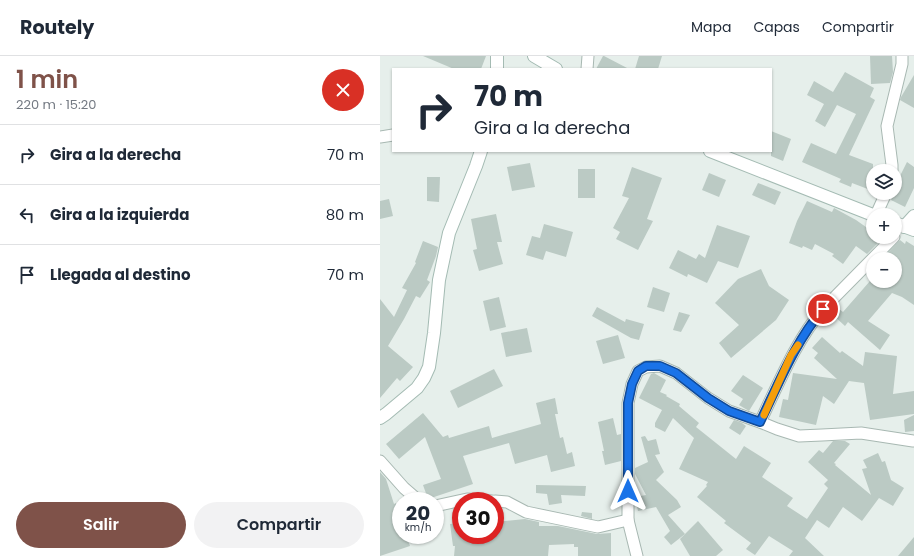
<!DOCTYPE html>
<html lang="es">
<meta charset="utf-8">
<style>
body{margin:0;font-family:Poppins,sans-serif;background:#f2f2f3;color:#1f2937;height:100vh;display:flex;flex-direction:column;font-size:15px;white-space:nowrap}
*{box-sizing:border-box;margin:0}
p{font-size:13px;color:#747a83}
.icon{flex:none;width:22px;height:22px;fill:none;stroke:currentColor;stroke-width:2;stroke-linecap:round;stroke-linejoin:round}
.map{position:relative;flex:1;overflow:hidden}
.sheet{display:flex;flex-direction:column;background:#fff;width:380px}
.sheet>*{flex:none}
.guide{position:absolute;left:12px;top:12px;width:380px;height:84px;border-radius:0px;box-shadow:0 1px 3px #0004;background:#fff;color:#1f2937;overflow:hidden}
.controls{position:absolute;left:486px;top:108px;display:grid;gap:8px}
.controls a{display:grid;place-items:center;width:36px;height:36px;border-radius:50%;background:#fff;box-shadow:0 1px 3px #0004;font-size:20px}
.speed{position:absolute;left:12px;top:436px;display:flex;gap:8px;font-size:20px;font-weight:700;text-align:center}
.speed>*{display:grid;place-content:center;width:52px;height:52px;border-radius:50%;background:#fff;box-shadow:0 1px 3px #0004;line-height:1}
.speed small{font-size:10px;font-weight:400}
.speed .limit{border:6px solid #d22;background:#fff;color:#111}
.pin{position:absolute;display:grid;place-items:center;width:34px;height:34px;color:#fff;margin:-17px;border:2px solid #fff;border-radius:50%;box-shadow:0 1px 4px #0007}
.me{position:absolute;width:44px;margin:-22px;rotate:0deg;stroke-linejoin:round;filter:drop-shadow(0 0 3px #0008)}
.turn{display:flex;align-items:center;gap:14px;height:84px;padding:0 16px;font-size:18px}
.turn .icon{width:52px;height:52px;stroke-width:2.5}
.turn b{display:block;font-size:28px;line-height:34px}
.round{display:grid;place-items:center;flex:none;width:42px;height:42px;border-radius:21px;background:#f2f2f3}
.head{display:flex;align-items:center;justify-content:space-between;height:68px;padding:0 16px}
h1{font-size:24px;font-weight:600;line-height:30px;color:#7f5249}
.button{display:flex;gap:8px;margin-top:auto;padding:8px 16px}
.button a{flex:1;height:46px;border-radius:24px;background:#7f5249;color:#fff;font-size:16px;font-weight:600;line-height:46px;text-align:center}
.button a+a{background:#f2f2f3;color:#1f2937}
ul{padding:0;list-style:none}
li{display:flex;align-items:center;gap:12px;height:60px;padding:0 16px;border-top:1px solid #e0e1e3}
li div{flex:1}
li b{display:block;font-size:15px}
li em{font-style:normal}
header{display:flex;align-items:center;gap:24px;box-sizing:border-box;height:56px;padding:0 20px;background:#fff;border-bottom:1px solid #e0e1e3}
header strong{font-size:19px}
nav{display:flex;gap:22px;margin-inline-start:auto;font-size:14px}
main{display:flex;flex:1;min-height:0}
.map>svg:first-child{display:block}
.building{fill:#bbcac4}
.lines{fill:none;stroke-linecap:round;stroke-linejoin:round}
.street-casing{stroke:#a8b8b2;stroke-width:13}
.secondary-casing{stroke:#a4bbb3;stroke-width:14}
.street{stroke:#fff;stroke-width:11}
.secondary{stroke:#fff;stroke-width:12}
.route-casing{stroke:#114b97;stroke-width:10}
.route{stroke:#1a73e8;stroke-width:7}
.slow{stroke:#f59e0b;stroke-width:7}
</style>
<header>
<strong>Routely</strong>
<nav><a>Mapa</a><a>Capas</a><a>Compartir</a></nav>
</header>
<main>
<section class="sheet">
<div class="head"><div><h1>1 min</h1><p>220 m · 15:20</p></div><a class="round" style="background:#d93025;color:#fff"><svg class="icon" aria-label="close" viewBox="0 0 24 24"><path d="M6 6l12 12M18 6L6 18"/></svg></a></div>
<ul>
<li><svg class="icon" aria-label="right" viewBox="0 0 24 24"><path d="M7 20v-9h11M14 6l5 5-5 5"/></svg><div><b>Gira a la derecha</b></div><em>70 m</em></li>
<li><svg class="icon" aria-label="left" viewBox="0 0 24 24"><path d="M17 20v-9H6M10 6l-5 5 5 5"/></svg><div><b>Gira a la izquierda</b></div><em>80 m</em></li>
<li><svg class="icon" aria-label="arrive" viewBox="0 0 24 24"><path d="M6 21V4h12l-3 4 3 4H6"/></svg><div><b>Llegada al destino</b></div><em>70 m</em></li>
</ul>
<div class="button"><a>Salir</a><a>Compartir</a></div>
</section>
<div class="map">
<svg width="534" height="500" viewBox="0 0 534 500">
<rect width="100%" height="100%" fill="#e6efeb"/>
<g class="building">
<polygon points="43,0 106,0 101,13 74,13"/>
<polygon points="223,0 224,0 249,13 216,13"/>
<polygon points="259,0 282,0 278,13 255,13"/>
<polygon points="490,0 512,0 513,16 510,27 491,28"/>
<polygon points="465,16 494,32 490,41 495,44 469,99 493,108 493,135 472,127 471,131 459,126 461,123 422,106 431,87 456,98 476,58 457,49 445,71 435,65 444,48 427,39 434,25 453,36"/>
<polygon points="534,19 534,52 520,44 521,41"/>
<polygon points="391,75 411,83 403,105 391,100"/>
<polygon points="527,106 534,111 534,132 525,151 511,144 513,137 515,137 515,130"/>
<polygon points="150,107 155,131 132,135 127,111"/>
<polygon points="252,111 282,122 267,163 273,165 258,194 236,183 240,176 233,172 249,142 242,140"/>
<rect x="198" y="113" width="17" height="29"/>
<polygon points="329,117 346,124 339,141 322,134"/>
<polygon points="47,121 60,121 59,146 47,145"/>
<polygon points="378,127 401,136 395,149 372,139"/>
<polygon points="9,143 13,160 0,163 0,145"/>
<polygon points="427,145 452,156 454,152 476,164 493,176 493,181 500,181 502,183 487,198 476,190 463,208 452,200 454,198 435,188 432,194 423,190 422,192 409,187 417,165"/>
<polygon points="116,158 122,186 117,186 123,208 99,215 93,194 97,193 91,163"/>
<polygon points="164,168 193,176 186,201 166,195 163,204 146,199 152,180 160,182"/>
<polygon points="337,169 370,180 358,212 338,205 327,227 308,218 307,221 289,212 298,194 316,203 319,198 325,202"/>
<polygon points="520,184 525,188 526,185 534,190 534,249 522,241 512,237 488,265 510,279 500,294 468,266 465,270 453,259 459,253 463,256 490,225 515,225 515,203 502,203"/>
<polygon points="43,185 58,191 56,200 47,224 50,226 40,242 36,240 24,263 8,290 33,311 20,325 17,322 0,342 0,243 14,261 27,234 22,232 36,207 35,206"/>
<polygon points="381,213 389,230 409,244 396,264 351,302 339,287 359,269 335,247 358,223"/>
<polygon points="273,231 290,237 284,256 267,251"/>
<polygon points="119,241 126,271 110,275 103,245"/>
<polygon points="217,251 245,266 246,263 264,268 259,284 251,282 212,260"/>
<polygon points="299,256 310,259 301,276 293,274"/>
<polygon points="147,272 152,296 126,301 121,277"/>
<polygon points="238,279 245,302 223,308 216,285"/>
<polygon points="442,281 460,297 462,295 483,310 485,296 517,300 513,338 534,335 534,358 490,364 484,327 469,325 454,348 443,340 436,369 399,361 403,343 408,344 413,317 457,323 434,302 438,297 432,292"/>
<polygon points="114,313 123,330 78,352 70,335"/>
<polygon points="274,317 286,324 280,336 287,339 286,340 300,348 299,350 319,367 316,371 356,403 364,390 391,407 382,421 413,442 407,450 427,463 448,432 444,428 448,424 428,406 439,394 443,397 453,385 465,385 470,388 454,407 456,408 455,409 491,439 482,413 487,412 483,404 498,397 502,406 505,405 511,424 524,432 513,450 499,442 482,465 463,451 449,472 437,464 425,482 444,500 409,500 413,495 389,480 375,499 366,493 371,487 344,467 346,465 317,441 327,430 326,429 328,426 299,413 314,382 293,362 285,376 275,371 275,367 282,354 259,342 271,318"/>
<polygon points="363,319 383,332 369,355 359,349 363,343 351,335"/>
<polygon points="175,342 178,358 175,358 180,382 183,381 187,398 192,396 195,410 171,416 167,399 135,408 129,387 83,400 93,428 48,443 43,429 61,423 45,381 19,403 6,388 43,357 63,381 68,379 69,382 109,370 112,382 161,368 156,347"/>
<polygon points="534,359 534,375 525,376 524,364"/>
<polygon points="233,362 237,379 241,378 241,405 225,409 222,395 224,395 218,366"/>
<polygon points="354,364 362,367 366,370 360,379 349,372"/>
<polygon points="265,380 268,385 276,383 280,398 275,399 284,416 276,424 297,444 301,451 288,459 305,478 291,489 284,481 290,475 276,451 258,455 255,441 266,439 255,418 255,412 268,406 261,381"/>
<polygon points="0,416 6,423 14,448 16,447 21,463 21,479 26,479 30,490 0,500"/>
<polygon points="156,429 206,430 205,440 181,439 182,447 169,449 167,438 156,437"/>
<polygon points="202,456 212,457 212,463 201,460"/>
<polygon points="145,463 159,466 159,470 178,470 217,478 231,477 231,500 198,500 198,491 194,491 194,488 169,489 168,500 74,500 75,490 73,490 70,468 81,467 81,479 115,479 115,466"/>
<polygon points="318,465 343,494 336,500 310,500 300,483"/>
<polygon points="534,481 534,500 518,500"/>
</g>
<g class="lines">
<g class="street-casing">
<g id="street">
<polyline points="207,13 208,0"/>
<polyline points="0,81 13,79"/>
<polyline points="512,115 512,109 507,70 522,8 522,0"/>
<polyline points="496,159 506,137"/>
<path d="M 380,366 C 399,327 415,286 443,253 L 514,181"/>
<polyline points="0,405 24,432 39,445"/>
<polyline points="115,445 127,446 146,456 218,471 248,464"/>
<polyline points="55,450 87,443 112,445"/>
<polyline points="257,500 248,464 248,347 252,328 258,315 266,311 280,310 296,317 328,342 349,355 380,366 397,373 419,380 442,379 481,377 533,385"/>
</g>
</g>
<g class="secondary-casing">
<g id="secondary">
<polyline points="154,0 176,13"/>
<polyline points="117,13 117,0"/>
<polyline points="330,95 493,159"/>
<polyline points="515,167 534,174"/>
<polyline points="524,171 534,160"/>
<polyline points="0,362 6,358 37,332 44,322 49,311 54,277 59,224 69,177 96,110 101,95"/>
</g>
</g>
<use href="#street" class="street"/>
<use href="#secondary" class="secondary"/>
</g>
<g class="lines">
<g class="route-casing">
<path id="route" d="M 248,435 L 248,347 L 252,328 L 258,315 L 266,310 L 280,310 L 296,317 L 328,342 L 349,355 L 380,366 C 399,327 415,286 443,253"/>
</g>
<use href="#route" class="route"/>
<polyline class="slow" points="384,359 411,299 418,289"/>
</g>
</svg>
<div class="controls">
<a><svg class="icon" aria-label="layers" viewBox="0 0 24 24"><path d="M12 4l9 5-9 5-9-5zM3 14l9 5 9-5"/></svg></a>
<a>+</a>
<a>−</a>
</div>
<div class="speed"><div>20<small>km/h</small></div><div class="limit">30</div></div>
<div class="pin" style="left:443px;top:253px;background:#d93025"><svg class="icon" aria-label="arrive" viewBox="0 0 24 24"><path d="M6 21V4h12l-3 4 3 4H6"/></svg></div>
<svg class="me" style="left:248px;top:435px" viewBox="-20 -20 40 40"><path d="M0-17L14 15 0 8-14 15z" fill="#1a73e8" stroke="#fff" stroke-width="4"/></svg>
<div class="guide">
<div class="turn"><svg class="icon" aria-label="right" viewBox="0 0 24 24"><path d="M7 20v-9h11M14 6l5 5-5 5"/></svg><div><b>70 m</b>Gira a la derecha</div></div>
</div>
</div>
</main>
